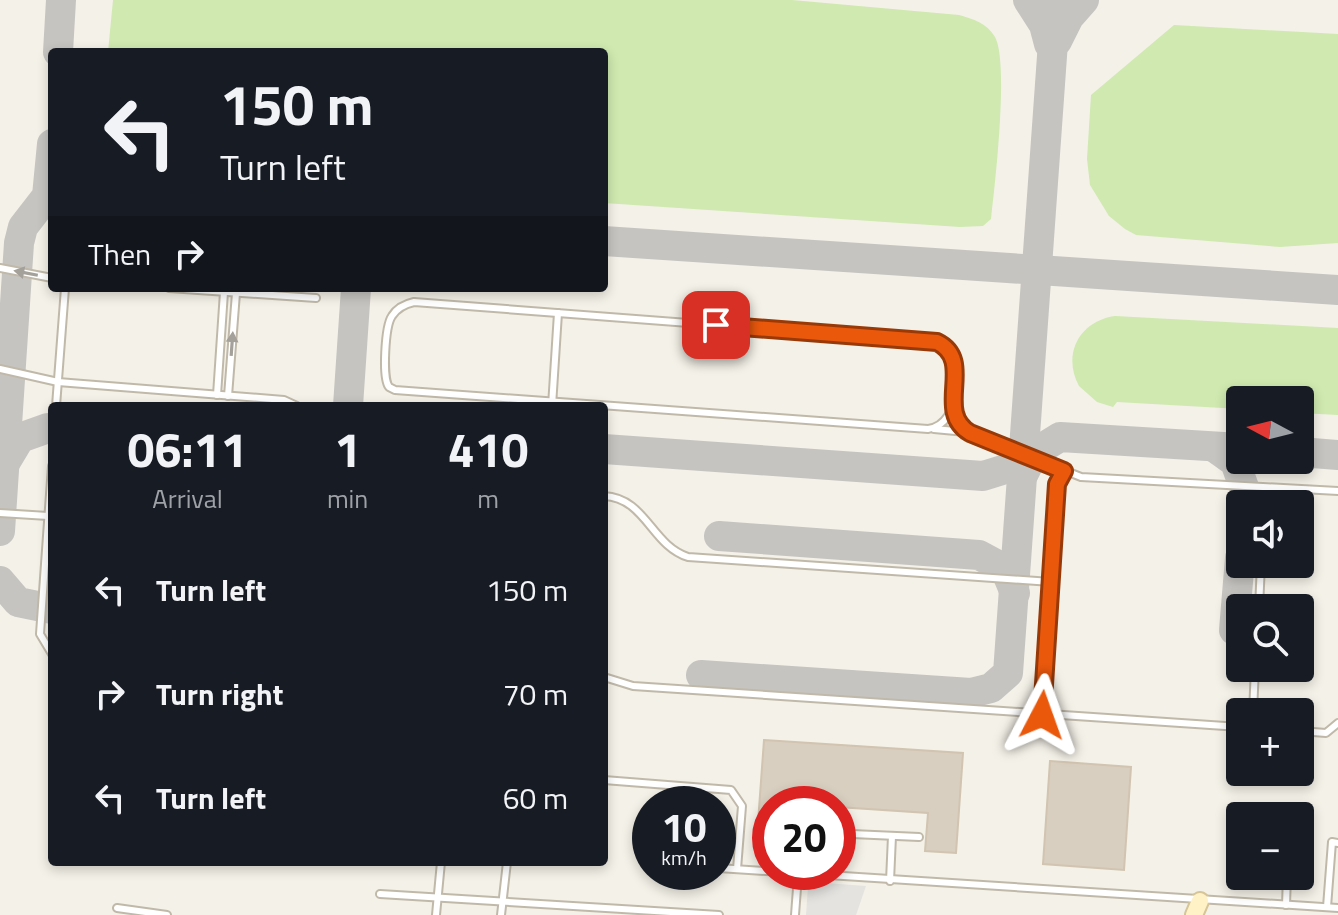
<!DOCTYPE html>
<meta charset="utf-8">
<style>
body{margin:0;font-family:"Titillium Web",sans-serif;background:#20242c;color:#f1f3f6;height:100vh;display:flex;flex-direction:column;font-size:30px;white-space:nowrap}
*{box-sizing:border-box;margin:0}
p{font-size:26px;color:#9ea1a6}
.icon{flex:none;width:44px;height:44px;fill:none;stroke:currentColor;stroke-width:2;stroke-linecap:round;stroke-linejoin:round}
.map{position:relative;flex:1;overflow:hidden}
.sheet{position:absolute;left:48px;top:402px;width:560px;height:464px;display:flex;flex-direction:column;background:#171b24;border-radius:8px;box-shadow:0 4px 12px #0003}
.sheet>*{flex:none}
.hud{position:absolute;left:48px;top:48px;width:560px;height:244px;border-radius:8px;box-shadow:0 4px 12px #0003;background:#171b24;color:#f1f3f6;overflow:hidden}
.needle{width:52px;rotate:277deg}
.fabs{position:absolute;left:1226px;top:386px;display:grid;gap:16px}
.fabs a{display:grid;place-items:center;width:88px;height:88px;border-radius:8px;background:#171b24;box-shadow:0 4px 12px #0003;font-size:40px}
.speed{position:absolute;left:632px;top:786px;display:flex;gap:16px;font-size:40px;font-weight:700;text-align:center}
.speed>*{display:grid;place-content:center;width:104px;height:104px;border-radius:50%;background:#171b24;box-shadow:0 4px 12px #0003;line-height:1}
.speed small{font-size:20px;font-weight:400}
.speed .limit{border:12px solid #d22;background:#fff;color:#111}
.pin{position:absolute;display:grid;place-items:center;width:68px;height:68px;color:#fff;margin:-34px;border-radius:16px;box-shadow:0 4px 12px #0006}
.me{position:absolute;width:88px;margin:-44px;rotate:4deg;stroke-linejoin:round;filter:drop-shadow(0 0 6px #0008)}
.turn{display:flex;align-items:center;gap:28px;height:168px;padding:0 40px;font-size:36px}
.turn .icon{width:104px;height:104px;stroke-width:2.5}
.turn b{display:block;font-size:56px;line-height:68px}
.then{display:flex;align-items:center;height:76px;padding:0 40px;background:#0003;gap:16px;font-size:30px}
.eta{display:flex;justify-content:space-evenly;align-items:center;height:136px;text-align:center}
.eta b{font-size:48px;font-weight:700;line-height:56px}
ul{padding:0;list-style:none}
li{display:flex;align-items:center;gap:24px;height:104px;padding:0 40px}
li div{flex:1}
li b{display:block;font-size:30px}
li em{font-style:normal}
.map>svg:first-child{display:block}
.green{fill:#cfe9b0}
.parking{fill:#e5e3e0}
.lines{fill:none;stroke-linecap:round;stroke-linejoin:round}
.taxiway{stroke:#c6c4c0;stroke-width:30}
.building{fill:#d9cfc0;stroke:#d1c4b0;stroke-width:2}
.lane-casing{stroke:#c0b9aa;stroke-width:10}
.secondary-casing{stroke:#d5c597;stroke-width:20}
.lane{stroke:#fff;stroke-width:6}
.secondary{stroke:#fff2c7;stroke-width:16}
.oneway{fill:#a4a09a}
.route-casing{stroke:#983908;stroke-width:20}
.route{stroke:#ea580c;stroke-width:14}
</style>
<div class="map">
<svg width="1338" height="915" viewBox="0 0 1338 915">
<rect width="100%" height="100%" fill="#f4f1e8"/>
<g class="green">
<path d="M 113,0 L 792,0 L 959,15 C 973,19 987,23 995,37 C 1009,62 995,185 991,219 L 983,226 L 960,227 L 604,203 L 604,52 L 108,52 Z"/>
<polygon points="1174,25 1338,34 1338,243 1280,247 1136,235 1125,229 1109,216 1090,185 1087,159 1091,95"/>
<path d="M 1115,316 L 1338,328 L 1338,415 L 1300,413 L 1300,400 L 1240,400 L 1240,409 L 1117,402 L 1113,407 L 1097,402 L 1079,386 C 1062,355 1079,321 1115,316 Z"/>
</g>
<polygon class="parking" points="812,882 866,886 856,915 806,915 808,886"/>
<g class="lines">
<g class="taxiway">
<polyline points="1028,0 1044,25 1049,44"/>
<polyline points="1057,41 1069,17 1084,0"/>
<polyline points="58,52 61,0"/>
<polyline points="604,241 1338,290"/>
<polyline points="348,406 356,288"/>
<polyline points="1214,447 1235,462 1245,490"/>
<polyline points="604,449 983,476 1012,467 1025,446"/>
<polyline points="1300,452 1338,455"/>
<polyline points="5,463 20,438 48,428"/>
<polyline points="1024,473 1034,453 1060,437 1240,448"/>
<polyline points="0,531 19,243 23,227 47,196 52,144"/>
<polyline points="719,536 979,555 1005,569 1015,593"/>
<polyline points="0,581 18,602 52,609"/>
<polyline points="1234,630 1240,558"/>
<polyline points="701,675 971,693 991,688 1008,673 1056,0"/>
</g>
</g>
<g class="building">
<polygon points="764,740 963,753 956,853 925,851 928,813 838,807 838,804 774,801 770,804 770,836 757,836"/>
<polygon points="1050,761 1131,767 1124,870 1043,864"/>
</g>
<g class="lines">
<g class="lane-casing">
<g id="lane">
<polyline points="0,268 52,278"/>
<polyline points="169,288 316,298"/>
<path d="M 414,302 L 937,342 C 965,356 963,425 928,429 L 395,390 L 389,387 C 382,378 385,326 392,316 C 397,308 405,304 414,302 Z"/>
<polyline points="0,369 58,382 284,400 297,406"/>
<polyline points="217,395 224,292"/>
<polyline points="228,396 236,293"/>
<polyline points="56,406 65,288"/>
<polyline points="552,406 558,313"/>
<polyline points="952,411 959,424 970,433 1081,477 1338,491"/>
<polyline points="934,429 966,432"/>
<polyline points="52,466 40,634 52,654"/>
<path d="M 604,496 C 646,498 651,545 688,557 L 1051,582"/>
<polyline points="1265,504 1266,488"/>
<polyline points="0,513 48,516"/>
<polyline points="1259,608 1261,564"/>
<polyline points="604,677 633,686 1240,727"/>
<polyline points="1253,712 1255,668"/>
<polyline points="1042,715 1057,484 1064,471"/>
<polyline points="1300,731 1326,733 1338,723"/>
<polyline points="604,780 731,790 742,806 737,869"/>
<polyline points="852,834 919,837"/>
<polyline points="718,868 1338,908"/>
<polyline points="890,881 892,836"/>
<polyline points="380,894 719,915"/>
<polyline points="1286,905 1287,876"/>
<polyline points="1327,907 1332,842 1338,843"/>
<polyline points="117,908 167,915"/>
<polyline points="436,915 441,862"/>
<polyline points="501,915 507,862"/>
<polyline points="795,915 798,875"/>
</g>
</g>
<g class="secondary-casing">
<polyline id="secondary" points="1194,915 1200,901"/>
</g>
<use href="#lane" class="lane"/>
<use href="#secondary" class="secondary"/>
</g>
<defs><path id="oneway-solid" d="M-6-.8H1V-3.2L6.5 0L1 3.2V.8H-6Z" transform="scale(2)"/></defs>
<g class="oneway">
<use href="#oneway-solid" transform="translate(26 273) rotate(-169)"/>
<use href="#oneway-solid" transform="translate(232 344) rotate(-86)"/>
</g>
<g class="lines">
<g class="route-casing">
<path id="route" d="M 716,325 L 937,342 C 976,361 933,411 970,433 L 1064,471 L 1057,484 L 1042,715"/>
</g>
<use href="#route" class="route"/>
</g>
</svg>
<div class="fabs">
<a><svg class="needle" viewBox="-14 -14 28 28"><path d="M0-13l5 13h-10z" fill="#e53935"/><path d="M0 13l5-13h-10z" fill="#9ea1a6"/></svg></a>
<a><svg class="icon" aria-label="sound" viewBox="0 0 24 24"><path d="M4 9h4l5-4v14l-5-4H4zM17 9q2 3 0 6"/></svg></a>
<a><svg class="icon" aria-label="search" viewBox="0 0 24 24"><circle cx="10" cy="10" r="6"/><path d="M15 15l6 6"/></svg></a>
<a>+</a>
<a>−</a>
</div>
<div class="speed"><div>10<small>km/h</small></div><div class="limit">20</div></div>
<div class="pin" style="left:716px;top:325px;background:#d93025"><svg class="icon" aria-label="arrive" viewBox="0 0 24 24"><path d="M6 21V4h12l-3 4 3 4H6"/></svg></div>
<svg class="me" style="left:1042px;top:715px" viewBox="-20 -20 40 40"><path d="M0-17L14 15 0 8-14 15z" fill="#ea580c" stroke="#fff" stroke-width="4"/></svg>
<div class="hud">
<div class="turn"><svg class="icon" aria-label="left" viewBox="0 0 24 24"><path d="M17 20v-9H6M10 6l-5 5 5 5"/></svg><div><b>150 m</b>Turn left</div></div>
<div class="then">Then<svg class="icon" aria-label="right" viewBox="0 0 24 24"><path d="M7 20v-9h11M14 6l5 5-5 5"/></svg></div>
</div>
<section class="sheet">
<div class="eta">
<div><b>06:11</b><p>Arrival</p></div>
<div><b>1</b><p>min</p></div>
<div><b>410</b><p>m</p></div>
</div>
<ul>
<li><svg class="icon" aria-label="left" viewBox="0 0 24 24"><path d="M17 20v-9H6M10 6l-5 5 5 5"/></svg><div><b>Turn left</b></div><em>150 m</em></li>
<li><svg class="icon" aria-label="right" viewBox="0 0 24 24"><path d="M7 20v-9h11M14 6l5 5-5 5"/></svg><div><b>Turn right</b></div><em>70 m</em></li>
<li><svg class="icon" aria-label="left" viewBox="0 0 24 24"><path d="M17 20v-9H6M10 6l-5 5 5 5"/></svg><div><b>Turn left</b></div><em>60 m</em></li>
</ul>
</section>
</div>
